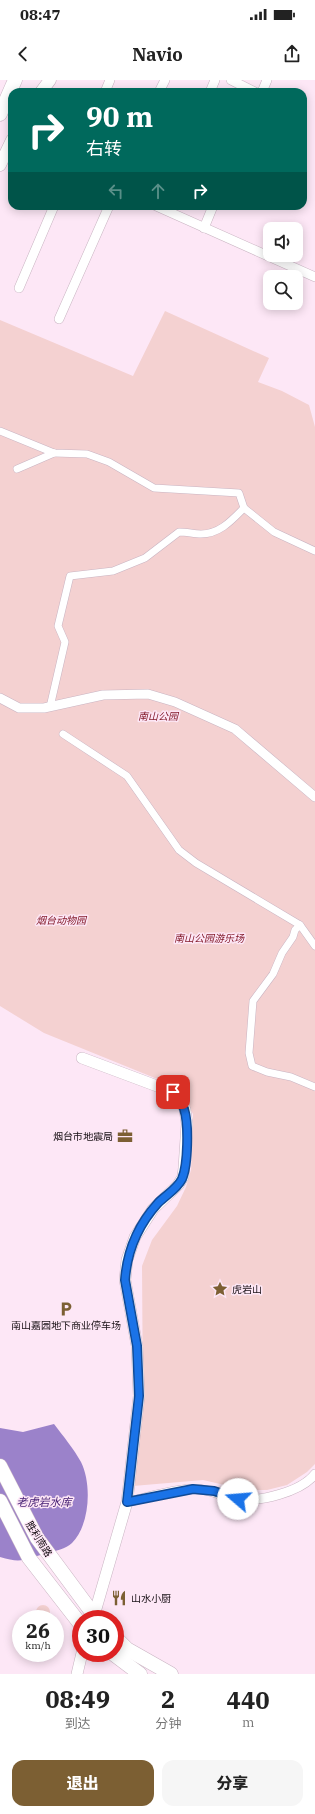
<!DOCTYPE html>
<html lang="zh">
<meta charset="utf-8">
<style>
body{margin:0;font-family:"IBM Plex Serif","Noto Sans SC",serif;background:#f6f6f6;color:#222;height:100vh;display:flex;flex-direction:column;font-size:15px;white-space:nowrap}
*{box-sizing:border-box;margin:0}
p{font-size:13px;color:#767676}
.icon{flex:none;width:22px;height:22px;fill:none;stroke:currentColor;stroke-width:2;stroke-linecap:round;stroke-linejoin:round}
.map{position:relative;height:1594px;overflow:hidden}
.sheet{display:flex;flex-direction:column;background:#fff;flex:1}
.sheet>*{flex:none}
.hud{position:absolute;left:8px;top:8px;width:299px;height:122px;border-radius:12px;box-shadow:0 2px 10px #0003;background:#00695c;color:#fff;overflow:hidden}
.tools{position:absolute;left:263px;top:142px;display:grid;gap:8px}
.tools a{display:grid;place-items:center;width:40px;height:40px;border-radius:8px;background:#fff;box-shadow:0 2px 10px #0003;font-size:20px}
.speed{position:absolute;left:12px;top:1530px;display:flex;gap:8px;font-size:20px;font-weight:700;text-align:center}
.speed>*{display:grid;place-content:center;width:52px;height:52px;border-radius:50%;background:#fff;box-shadow:0 2px 10px #0003;line-height:1}
.speed small{font-size:10px;font-weight:400}
.speed .limit{border:6px solid #d22;background:#fff;color:#111}
.pin{position:absolute;display:grid;place-items:center;width:34px;height:34px;color:#fff;margin:-17px;border-radius:8px;box-shadow:0 2px 6px #0006}
.me{position:absolute;width:44px;margin:-22px;rotate:288deg;stroke-linejoin:round;filter:drop-shadow(0 0 3px #0008)}
.turn{display:flex;align-items:center;gap:14px;height:84px;padding:0 12px;font-size:18px}
.turn .icon{width:52px;height:52px;stroke-width:2.5}
.turn b{display:block;font-size:28px;line-height:34px}
.lanes{display:flex;align-items:center;height:38px;padding:0 12px;background:#0003;justify-content:center;gap:20px;direction:ltr}
.lanes .off{opacity:.35}
.eta{display:flex;justify-content:space-evenly;align-items:center;height:68px;text-align:center}
.eta b{font-size:24px;font-weight:800;line-height:28px}
.cta{display:flex;gap:8px;margin-top:auto;padding:8px 12px}
.cta a{flex:1;height:46px;border-radius:12px;background:#7c5f33;color:#fff;font-size:16px;font-weight:800;line-height:46px;text-align:center}
.cta a+a{background:#f6f6f6;color:#222}
.status{display:flex;justify-content:space-between;align-items:center;height:28px;padding:0 20px;background:#fff;direction:ltr}
.status svg{height:11px;fill:currentColor}
header{display:flex;justify-content:space-between;align-items:center;height:52px;padding:0 12px;background:#fff;font-size:18px;font-weight:800}
.map>svg:first-child{display:block}
.green{fill:#f4d1d1}
.water{fill:#9b82ca}
.lines{fill:none;stroke-linecap:round;stroke-linejoin:round}
.pedestrian-casing{stroke:#c9b4c2;stroke-width:8}
.minor-casing{stroke:#c9b4c2;stroke-width:10}
.tertiary-casing{stroke:#c9b4c2;stroke-width:12}
.secondary-casing{stroke:#c9b4c2;stroke-width:13}
.primary-casing{stroke:#c9b4c2;stroke-width:15}
.pedestrian{stroke:#fff;stroke-width:7}
.minor{stroke:#fff;stroke-width:9}
.tertiary{stroke:#fff;stroke-width:11}
.secondary{stroke:#fff;stroke-width:12}
.primary{stroke:#fff;stroke-width:14}
.route-casing{stroke:#114b97;stroke-width:10}
.route{stroke:#1a73e8;stroke-width:7}
.labels{text-anchor:middle;dominant-baseline:central;stroke-width:3;stroke-linejoin:round;paint-order:stroke}
.park-label{font-size:10px;font-style:italic;fill:#841c2c;stroke:#fde7f6}
.poi-label{font-size:10px;fill:#170f14;stroke:#fde7f6;text-anchor:start}
.street-label{font-size:10px;fill:#170f14;stroke:#fde7f6}
.water-label{font-size:11px;font-style:italic;fill:#431d72;stroke:#fde7f6}
</style>
<div class="status"><b>08:47</b><svg viewBox="0 0 49 12"><path d="M0 12V9h3v3zM5 12V6h3v6zM10 12V3h3v9zM15 12V0h3v12zM26 1h20v11H26zM47 4h2v5h-2z"/></svg></div>
<header><svg class="icon" aria-label="back" viewBox="0 0 24 24"><path d="M15 5l-7 7 7 7"/></svg>Navio<svg class="icon" aria-label="share" viewBox="0 0 24 24"><path d="M12 15V3M7 8l5-5 5 5M5 13v7h14v-7"/></svg></header>
<div class="map">
<svg width="315" height="1594" viewBox="0 0 315 1594">
<rect width="100%" height="100%" fill="#fde7f6"/>
<g class="green">
<polygon points="165,231 269,278 258,302 282,311 309,325 315,347 315,1384 307,1392 287,1405 267,1410 246,1410 203,1400 133,1406 143,1327 142,1186 152,1160 177,1126 186,1107 191,1090 193,1034 177,1007 44,953 0,926 0,240 133,296"/>
<circle cx="43" cy="1532" r="7"/>
</g>
<path class="water" d="M 54,1344 C 63,1356 74,1369 81,1382 C 92,1404 90,1445 72,1463 C 66,1469 55,1471 47,1473 C 26,1479 22,1484 0,1477 L 0,1348 L 23,1352 Z"/>
<g class="lines">
<g class="pedestrian-casing">
<g id="pedestrian">
<polyline points="0,351 54,373 87,374 109,382 154,408 239,413 244,428 274,452 315,471"/>
<polyline points="17,389 54,373"/>
<path d="M 50,627 L 65,562 L 58,546 L 70,496 L 113,491 L 145,478 L 179,452 C 187,452 194,454 201,454 C 220,454 232,440 244,428"/>
<polyline points="63,654 127,696 179,770 196,783 300,845 315,866"/>
<polyline points="300,845 295,850 293,857 282,873 273,894 253,921 249,973 252,986 267,992 291,997 315,1007"/>
</g>
</g>
<g class="minor-casing">
<g id="minor">
<polyline points="231,0 255,12"/>
<polyline points="105,12 110,0"/>
<polyline points="159,12 165,0"/>
<polyline points="210,12 215,0"/>
<polyline points="262,12 267,0"/>
<polyline points="156,126 315,197"/>
<polyline points="204,148 213,126"/>
<polyline points="19,208 54,126"/>
<polyline points="59,239 109,126"/>
<polyline points="0,618 19,628 44,628 103,615 148,614 175,622 235,649 315,717"/>
<path d="M 127,1422 C 147,1418 173,1409 193,1409 C 209,1408 223,1417 238,1419 C 260,1422 301,1412 315,1394"/>
</g>
</g>
<g class="tertiary-casing">
<g id="tertiary">
<polyline points="82,978 173,1012 181,1019 185,1030 187,1044 184,1088 183,1097 178,1105 153,1129 135,1157 127,1180 125,1200 137,1266 139,1316 127,1422 93,1539"/>
<polyline points="77,1594 82,1573"/>
</g>
</g>
<g class="secondary-casing">
<g id="secondary">
<polyline points="41,12 50,0"/>
<polyline points="0,85 12,60"/>
</g>
</g>
<g class="primary-casing">
<g id="primary">
<polyline points="0,34 15,0"/>
<polyline points="0,1386 37,1458 97,1539"/>
<polyline points="0,1421 29,1478 81,1545"/>
<polyline points="115,1557 127,1569 171,1594"/>
<polyline points="112,1573 140,1594"/>
</g>
</g>
<use href="#pedestrian" class="pedestrian"/>
<use href="#minor" class="minor"/>
<use href="#tertiary" class="tertiary"/>
<use href="#secondary" class="secondary"/>
<use href="#primary" class="primary"/>
</g>
<g class="lines">
<g class="route-casing">
<path id="route" d="M 173,1012 C 179,1016 182,1022 184,1029 C 189,1044 188,1085 182,1099 C 177,1109 166,1115 158,1123 C 138,1145 127,1172 125,1200 L 137,1266 L 139,1316 L 127,1422 L 193,1409 L 214,1411 L 238,1419"/>
</g>
<use href="#route" class="route"/>
</g>
<defs>
<g id="office-bare" transform="scale(1.2)"><path d="M-6-3h4V-5.5h4V-3h4V5H-6ZM-1-4.5V-3h2v-1.5ZM-6 0V1H6V0Z" fill="#7c5f33" stroke="#fde7f6" stroke-width="2.5" paint-order="stroke"/></g>
<g id="sight-bare" transform="scale(1.2)"><path d="M0-6L1.8-2.2L6-1.7L2.9 1.2L3.7 5.4L0 3.3L-3.7 5.4L-2.9 1.2L-6-1.7L-1.8-2.2Z" fill="#7c5f33" stroke="#fde7f6" stroke-width="2.5" paint-order="stroke"/></g>
<g id="parking-bare" transform="scale(1.2)"><path d="M-3.5-5.5H1a3.5 3.5 0 0 1 0 7H-1V5.5H-3.5ZM-1-3.4V-.6H.8a1.4 1.4 0 0 0 0-2.8Z" fill="#7c5f33" stroke="#fde7f6" stroke-width="2.5" paint-order="stroke"/></g>
<g id="restaurant-bare" transform="scale(1.2)"><path d="M-5-6h1v4h1v-4h1v4h1v-4h1v5L-1.5 .5V6h-2V.5L-5-1ZM5-6V6H3V1.5H1.5Q1.5-4 5-6Z" fill="#7c5f33" stroke="#fde7f6" stroke-width="2.5" paint-order="stroke"/></g>
</defs>
<g fill-rule="evenodd">
<use href="#office-bare" x="125" y="1056"/>
<use href="#sight-bare" x="220" y="1209"/>
<use href="#parking-bare" x="66" y="1229"/>
<use href="#restaurant-bare" x="119" y="1518"/>
</g>
<g class="labels">
<g class="park-label">
<text x="158" y="636">南山公园</text>
<text x="61" y="840">烟台动物园</text>
<text x="209" y="858">南山公园游乐场</text>
</g>
<g class="poi-label">
<text x="113" y="1056" text-anchor="end">烟台市地震局</text>
<text x="232" y="1209">虎岩山</text>
<text x="66" y="1245" text-anchor="middle">南山嘉园地下商业停车场</text>
<text x="131" y="1518">山水小厨</text>
</g>
<g class="street-label">
<text transform="translate(39 1459) rotate(58)">胜利南路</text>
</g>
<g class="water-label">
<text x="44" y="1422">老虎岩水库</text>
</g>
</g>
</svg>
<div class="tools">
<a><svg class="icon" aria-label="sound" viewBox="0 0 24 24"><path d="M4 9h4l5-4v14l-5-4H4zM17 9q2 3 0 6"/></svg></a>
<a><svg class="icon" aria-label="search" viewBox="0 0 24 24"><circle cx="10" cy="10" r="6"/><path d="M15 15l6 6"/></svg></a>
</div>
<div class="speed"><div>26<small>km/h</small></div><div class="limit">30</div></div>
<div class="pin" style="left:173px;top:1012px;background:#d93025"><svg class="icon" aria-label="arrive" viewBox="0 0 24 24"><path d="M6 21V4h12l-3 4 3 4H6"/></svg></div>
<svg class="me" style="left:238px;top:1419px" viewBox="-20 -20 40 40"><circle r="19" fill="#fff"/><path d="M0-13L10 11 0 6-10 11z" fill="#1a73e8"/></svg>
<div class="hud">
<div class="turn"><svg class="icon" aria-label="right" viewBox="0 0 24 24"><path d="M7 20v-9h11M14 6l5 5-5 5"/></svg><div><b>90 m</b>右转</div></div>
<div class="lanes"><svg class="icon off" aria-label="left" viewBox="0 0 24 24"><path d="M17 20v-9H6M10 6l-5 5 5 5"/></svg><svg class="icon off" aria-label="ahead" viewBox="0 0 24 24"><path d="M12 20V5M6 11l6-6 6 6"/></svg><svg class="icon" aria-label="right" viewBox="0 0 24 24"><path d="M7 20v-9h11M14 6l5 5-5 5"/></svg></div>
</div>
</div>
<section class="sheet">
<div class="eta">
<div><b>08:49</b><p>到达</p></div>
<div><b>2</b><p>分钟</p></div>
<div><b>440</b><p>m</p></div>
</div>
<div class="cta"><a>退出</a><a>分享</a></div>
</section>
